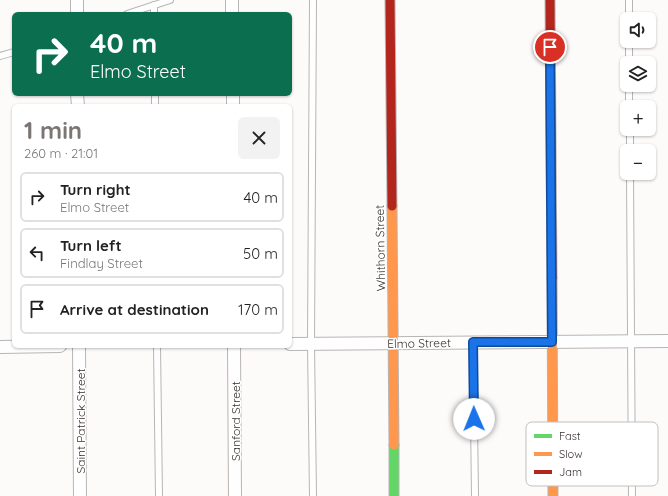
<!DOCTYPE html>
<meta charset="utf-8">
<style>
body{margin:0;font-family:Quicksand,sans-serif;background:#f2f2f2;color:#222;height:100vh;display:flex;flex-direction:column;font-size:15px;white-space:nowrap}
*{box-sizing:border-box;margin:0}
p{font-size:13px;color:#767676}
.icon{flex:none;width:22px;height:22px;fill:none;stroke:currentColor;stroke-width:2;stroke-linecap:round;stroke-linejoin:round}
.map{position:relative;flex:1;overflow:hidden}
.side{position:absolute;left:12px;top:104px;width:280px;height:244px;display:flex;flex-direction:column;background:#fff;border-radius:6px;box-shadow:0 1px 3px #0004}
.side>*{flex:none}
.banner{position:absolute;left:12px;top:12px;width:280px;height:84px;border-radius:6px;box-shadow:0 1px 3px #0004;background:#0b6e4f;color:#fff;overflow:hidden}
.controls{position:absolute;left:620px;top:12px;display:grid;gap:8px}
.controls a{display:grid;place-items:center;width:36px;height:36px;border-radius:6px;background:#fff;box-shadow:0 1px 3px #0004;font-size:20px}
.pin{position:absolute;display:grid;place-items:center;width:34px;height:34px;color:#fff;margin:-17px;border:2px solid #fff;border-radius:50%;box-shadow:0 1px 4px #0007}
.me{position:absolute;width:44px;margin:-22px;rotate:359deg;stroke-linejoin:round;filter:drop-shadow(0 0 3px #0008)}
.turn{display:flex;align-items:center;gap:14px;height:84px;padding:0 12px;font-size:18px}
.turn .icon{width:52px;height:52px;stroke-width:2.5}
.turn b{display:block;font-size:28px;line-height:34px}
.round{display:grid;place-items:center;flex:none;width:42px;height:42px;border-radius:6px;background:#f2f2f2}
.head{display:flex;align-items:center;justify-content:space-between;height:68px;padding:0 12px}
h1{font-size:24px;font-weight:700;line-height:30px;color:#7b7674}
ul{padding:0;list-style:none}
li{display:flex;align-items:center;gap:12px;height:50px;margin:0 8px 6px;padding:0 4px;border:2px solid #e0e0e0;border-radius:6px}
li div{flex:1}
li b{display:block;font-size:15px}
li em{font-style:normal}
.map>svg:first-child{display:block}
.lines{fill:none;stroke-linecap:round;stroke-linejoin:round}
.lane-casing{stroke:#b8b5b3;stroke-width:8}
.street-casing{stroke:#b8b5b3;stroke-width:14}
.fast-casing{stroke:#b8b5b3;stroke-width:11}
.slow-casing{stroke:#b8b5b3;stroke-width:11}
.jam-casing{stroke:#b8b5b3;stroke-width:11}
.lane{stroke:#fffefe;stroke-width:6}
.street{stroke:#fffefe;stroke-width:12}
.fast{stroke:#63d668;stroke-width:9}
.slow{stroke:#ff974d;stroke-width:9}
.jam{stroke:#b3261e;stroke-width:9}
.route-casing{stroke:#114b97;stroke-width:10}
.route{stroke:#1a73e8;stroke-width:7}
.labels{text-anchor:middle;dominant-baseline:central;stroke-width:3;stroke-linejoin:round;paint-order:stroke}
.street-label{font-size:12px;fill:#352e2c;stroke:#fff}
.key{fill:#fff;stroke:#c2c0c0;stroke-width:1}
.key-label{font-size:11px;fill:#352e2c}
</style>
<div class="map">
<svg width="668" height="496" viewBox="0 0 668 496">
<rect width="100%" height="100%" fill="#fdfbfa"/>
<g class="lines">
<g class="lane-casing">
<g id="lane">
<polyline points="313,0 311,344 313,496"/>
<polyline points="629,0 629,19"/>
<polyline points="154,5 154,14"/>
<polyline points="127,14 170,0"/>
<polyline points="629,41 629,63"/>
<polyline points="0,56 14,52"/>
<polyline points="629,85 629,107"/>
<polyline points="155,94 155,106"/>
<polyline points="630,129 630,151"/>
<polyline points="630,173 632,496"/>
<polyline points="473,342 475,496"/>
<polyline points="157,346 159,496"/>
</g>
</g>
<g class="street-casing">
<g id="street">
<polyline points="77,0 77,14"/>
<polyline points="232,0 232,14"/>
<polyline points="77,94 78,106"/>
<polyline points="233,94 233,106"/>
<polyline points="290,344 668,341"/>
<polyline points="79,346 80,496"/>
<polyline points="234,346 235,496"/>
<polyline points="0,347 60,346"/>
</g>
</g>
<g class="fast-casing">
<polyline id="fast" points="394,445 394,496"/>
</g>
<g class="slow-casing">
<g id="slow">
<polyline points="392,206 394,445"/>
<polyline points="552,278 553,496"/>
</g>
</g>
<g class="jam-casing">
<g id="jam">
<polyline points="390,0 392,206"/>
<polyline points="550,0 552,278"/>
</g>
</g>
<use href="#lane" class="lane"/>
<use href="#street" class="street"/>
<use href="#fast" class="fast"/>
<use href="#slow" class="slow"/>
<use href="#jam" class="jam"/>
</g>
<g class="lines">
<g class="route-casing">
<polyline id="route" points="474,419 473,342 552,342 550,47"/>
</g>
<use href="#route" class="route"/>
</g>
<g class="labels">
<g class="street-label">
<text transform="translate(380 248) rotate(-91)">Whithorn Street</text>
<text transform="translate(419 343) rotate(-1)">Elmo Street</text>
<text transform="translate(80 421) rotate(-90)">Saint Patrick Street</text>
<text transform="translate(235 421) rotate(-90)">Sanford Street</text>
</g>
</g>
<rect x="526" y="422" width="132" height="64" rx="6" class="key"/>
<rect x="534" y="434" width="18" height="4" fill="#63d668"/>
<rect x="534" y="452" width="18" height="4" fill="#ff974d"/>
<rect x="534" y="470" width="18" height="4" fill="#b3261e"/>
<g class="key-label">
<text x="559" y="440">Fast</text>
<text x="559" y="458">Slow</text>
<text x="559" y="476">Jam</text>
</g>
</svg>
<div class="controls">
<a><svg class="icon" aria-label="sound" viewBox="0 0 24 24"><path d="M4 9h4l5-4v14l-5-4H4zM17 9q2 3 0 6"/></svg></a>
<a><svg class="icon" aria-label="layers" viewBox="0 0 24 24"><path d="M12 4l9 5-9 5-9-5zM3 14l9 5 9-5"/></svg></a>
<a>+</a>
<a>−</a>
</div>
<div class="pin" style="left:550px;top:47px;background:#d93025"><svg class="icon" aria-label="arrive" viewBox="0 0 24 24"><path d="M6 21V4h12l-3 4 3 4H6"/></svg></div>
<svg class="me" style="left:474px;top:419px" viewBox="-20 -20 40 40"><circle r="19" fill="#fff"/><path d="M0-13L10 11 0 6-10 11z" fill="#1a73e8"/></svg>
<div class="banner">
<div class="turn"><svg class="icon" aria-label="right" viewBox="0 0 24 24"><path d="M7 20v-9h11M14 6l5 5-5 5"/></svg><div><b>40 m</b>Elmo Street</div></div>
</div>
<section class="side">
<div class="head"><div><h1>1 min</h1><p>260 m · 21:01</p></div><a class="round"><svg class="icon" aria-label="close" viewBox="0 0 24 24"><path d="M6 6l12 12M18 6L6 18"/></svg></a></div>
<ul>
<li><svg class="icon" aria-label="right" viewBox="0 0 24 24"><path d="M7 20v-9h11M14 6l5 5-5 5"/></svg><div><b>Turn right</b><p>Elmo Street</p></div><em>40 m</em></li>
<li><svg class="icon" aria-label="left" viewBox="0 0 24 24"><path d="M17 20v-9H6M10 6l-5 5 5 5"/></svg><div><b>Turn left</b><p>Findlay Street</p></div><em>50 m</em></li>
<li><svg class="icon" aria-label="arrive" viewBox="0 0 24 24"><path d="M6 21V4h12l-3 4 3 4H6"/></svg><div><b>Arrive at destination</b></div><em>170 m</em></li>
</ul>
</section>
</div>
